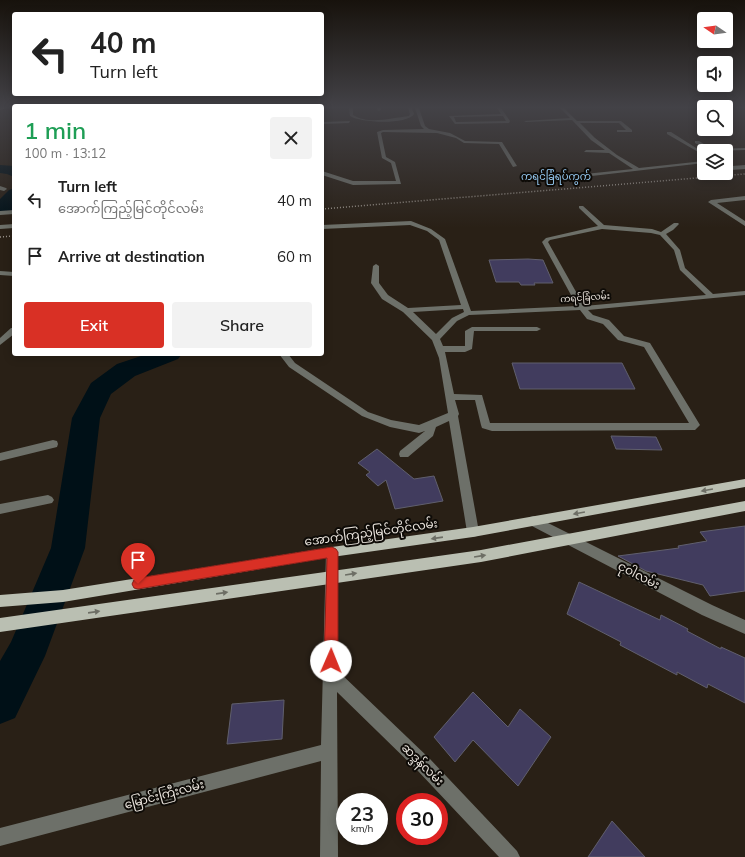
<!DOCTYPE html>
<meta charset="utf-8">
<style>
body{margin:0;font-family:Mulish,"Noto Sans Myanmar",sans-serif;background:#f2f2f2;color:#222;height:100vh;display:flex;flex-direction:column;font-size:15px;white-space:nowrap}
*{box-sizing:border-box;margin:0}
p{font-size:13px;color:#767676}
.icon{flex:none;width:22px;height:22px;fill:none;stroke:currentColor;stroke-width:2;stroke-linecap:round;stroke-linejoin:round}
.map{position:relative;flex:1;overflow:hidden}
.side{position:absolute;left:12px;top:104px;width:312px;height:252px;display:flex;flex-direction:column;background:#fff;border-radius:4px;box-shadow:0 2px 10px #0003}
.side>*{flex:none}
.banner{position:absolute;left:12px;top:12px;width:312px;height:84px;border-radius:4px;box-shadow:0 2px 10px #0003;background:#fff;color:#222;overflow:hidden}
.needle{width:26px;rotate:283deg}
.buttons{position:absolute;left:697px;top:12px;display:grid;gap:8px}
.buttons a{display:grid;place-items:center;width:36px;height:36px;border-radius:4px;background:#fff;box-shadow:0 2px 10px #0003;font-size:20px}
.speed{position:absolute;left:336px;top:793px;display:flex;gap:8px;font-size:20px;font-weight:700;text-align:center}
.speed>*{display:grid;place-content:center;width:52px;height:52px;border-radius:50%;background:#fff;box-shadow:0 2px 10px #0003;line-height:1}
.speed small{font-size:10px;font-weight:400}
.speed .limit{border:6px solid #d22;background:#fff;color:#111}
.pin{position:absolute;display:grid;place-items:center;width:34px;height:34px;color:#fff;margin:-41px -17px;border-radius:50% 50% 50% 0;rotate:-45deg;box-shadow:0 0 4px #0007}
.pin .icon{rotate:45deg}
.me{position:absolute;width:44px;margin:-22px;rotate:1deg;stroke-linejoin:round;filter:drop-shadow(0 0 3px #0008)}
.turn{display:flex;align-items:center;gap:14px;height:84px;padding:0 12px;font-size:18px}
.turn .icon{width:52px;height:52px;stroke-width:2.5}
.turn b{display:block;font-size:28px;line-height:34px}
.round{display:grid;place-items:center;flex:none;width:42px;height:42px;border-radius:4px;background:#f2f2f2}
.head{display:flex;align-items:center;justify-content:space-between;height:68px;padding:0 12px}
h1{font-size:24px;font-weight:600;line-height:30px;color:#1e9e55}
.action{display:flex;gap:8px;margin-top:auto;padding:8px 12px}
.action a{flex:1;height:46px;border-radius:4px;background:#d93025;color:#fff;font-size:16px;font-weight:600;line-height:46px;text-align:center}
.action a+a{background:#f2f2f2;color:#222}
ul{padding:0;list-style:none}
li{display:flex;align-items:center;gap:12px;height:56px;padding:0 12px}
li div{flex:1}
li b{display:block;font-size:15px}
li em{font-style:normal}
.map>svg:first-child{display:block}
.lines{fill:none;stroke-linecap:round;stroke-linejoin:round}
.river{fill:#001017;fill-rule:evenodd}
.building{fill:#413c5e;stroke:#605f6d}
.minor{fill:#6d7069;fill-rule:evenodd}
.major{fill:#babfb2;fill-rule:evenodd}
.rail{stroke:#9a938b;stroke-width:1.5;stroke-dasharray:1 2;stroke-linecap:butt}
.oneway{fill:#6d6e65}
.route{fill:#d93025;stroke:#8d1f18}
.labels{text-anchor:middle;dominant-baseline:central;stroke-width:4;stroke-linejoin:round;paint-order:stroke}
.far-street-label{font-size:9px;fill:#eae4dd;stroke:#0e0b07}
.far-quarter-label{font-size:10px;fill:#98cdf6;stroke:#0e0b07}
.near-street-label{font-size:12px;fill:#eae4dd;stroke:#0e0b07}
</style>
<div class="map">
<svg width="745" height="857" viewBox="0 0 745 857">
<rect width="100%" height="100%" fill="#292016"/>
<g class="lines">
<g class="river">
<polygon points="0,165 14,166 14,177 7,174 0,173"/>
<polygon points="14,188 14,202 13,204 14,204 14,214 0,212 0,199 9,190"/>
<polygon points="147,354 182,354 178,359 135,376 111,394 100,418 85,548 45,656 15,718 0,724 0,661 11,642 51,548 72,418 91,383 117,364"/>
</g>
</g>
<g class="building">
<polygon points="528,259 543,260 553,283 534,283 535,285 521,285 519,282 496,282 489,260"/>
<polygon points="512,363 622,363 635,389 520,389"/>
<polygon points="611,436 656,437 662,450 616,449"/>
<polygon points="377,449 414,479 434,476 443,501 395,509 386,480 378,486 366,475 370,472 358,463"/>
<polygon points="745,526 745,591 710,596 703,585 646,571 618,556 679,548 678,546 707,541 700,532"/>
<polygon points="579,582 660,620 661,615 688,629 687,631 721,649 721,647 745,658 745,703 708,684 707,688 677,672 677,675 620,645 621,642 567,614"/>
<polygon points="473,692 508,727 520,709 551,737 518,786 473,740 455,762 434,737"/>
<polygon points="284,700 282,739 227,744 232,704"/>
<polygon points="612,821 645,857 588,857"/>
</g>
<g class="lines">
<g class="minor">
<polygon points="0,108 6,108 0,110"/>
<path d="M 349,108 L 353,108 L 353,115 C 369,125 391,118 409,116 L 410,114 L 408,108 L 412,108 L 414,114 C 407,125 361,123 350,116 Z"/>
<polygon points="377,108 381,108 381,110 378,111"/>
<polygon points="415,108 419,108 425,126 429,129 450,133 465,141 502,142 517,166 513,167 499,144 464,143 456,138 437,133 383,132 381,133 386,157 395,162 401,184 353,185 322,175 322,171 353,181 396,181 391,163 382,158 377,132 383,130 424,129 421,126"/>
<path d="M 497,108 L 501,108 L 510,121 L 509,123 L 455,124 L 449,116 L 501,114 ZM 503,116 L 506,121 L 456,122 L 454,117 Z"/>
<polygon points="560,108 564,108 577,121 621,121 632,130 632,132 617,132 617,130 626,130 619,123 580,123 595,138 617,155 639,168 704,161 704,163 583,177 582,176 585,174 633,169 609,153 584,152 586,150 605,150 591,140 572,120 526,122 524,121 570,118"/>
<polygon points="350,121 349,123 322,124 322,122"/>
<polygon points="667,132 671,132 704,153 700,153 667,134"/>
<polygon points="695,141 699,141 712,149 745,148 745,150 710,151 695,143"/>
<polygon points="726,164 732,166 745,165 745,169 731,170 726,167"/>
<polygon points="0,186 6,188 7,189 4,191 0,190"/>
<polygon points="745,196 745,200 717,203 745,221 745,226 708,202 711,200"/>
<path d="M 579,206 L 583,206 L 604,225 L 652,229 L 661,232 L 674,223 L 678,223 L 679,224 L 673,230 L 666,234 L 680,250 L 685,268 L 713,294 L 745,291 L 745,295 L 588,310 L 593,315 L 609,320 L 624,336 L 650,343 L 700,425 L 695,430 L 492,431 L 482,428 L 481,425 L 475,400 L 455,400 L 459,414 L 458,416 L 479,532 L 477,536 L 473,537 L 469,536 L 467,532 L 449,421 L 436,427 L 433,436 L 408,457 L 400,457 L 399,454 L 400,451 L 425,431 L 419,433 L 390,427 L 362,416 L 289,367 L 279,354 L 288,354 L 295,363 L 368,412 L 391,420 L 419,425 L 448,413 L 439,358 L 432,340 L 403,312 L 382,299 L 371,283 L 373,266 L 376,264 L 379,266 L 379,283 L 388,295 L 408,308 L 461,305 L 439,240 L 427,231 L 410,225 L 322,229 L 322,225 L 411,221 L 431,229 L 445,239 L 471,311 L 577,306 L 542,242 L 546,238 L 598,226 L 579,208 ZM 602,229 L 651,233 L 660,235 L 674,250 L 680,270 L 706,295 L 584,306 L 548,242 L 550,240 ZM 463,309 L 464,312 L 452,318 L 436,334 L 413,312 ZM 580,310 L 587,319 L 603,324 L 618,340 L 644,347 L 689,423 L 490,423 L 482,395 L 454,394 L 445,352 L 465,352 L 472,349 L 474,331 L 537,331 L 541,329 L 537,327 L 472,327 L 465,331 L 465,346 L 443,346 L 440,339 L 457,321 L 469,315 Z"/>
<polygon points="14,210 14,214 0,215 0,211"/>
<polygon points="14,224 14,228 0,229 0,225"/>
<polygon points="0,271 14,272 14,276 0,275"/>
<polygon points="11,328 14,328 14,334 0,345 0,338"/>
<polygon points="53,440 57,441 58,444 57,447 0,461 0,453"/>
<polygon points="48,495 52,497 54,500 52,503 0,514 0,504"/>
<polygon points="534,516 712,605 745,620 745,634 702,615 530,525 528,521 530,517"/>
<polygon points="332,547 336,548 338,552 338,671 430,759 517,851 520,857 499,857 418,771 337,692 338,857 320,857 321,761 0,846 0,828 321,745 326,552 328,548"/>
</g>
<g class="major">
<polygon points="745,479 745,487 473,537 332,557 63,602 0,607 0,595 63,590 332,547 473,527"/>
<polygon points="745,501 745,511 481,562 0,632 0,618 481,550"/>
</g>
<g class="rail">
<polyline points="322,209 745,174"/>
<polyline points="0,237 14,236"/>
</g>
</g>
<defs><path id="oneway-solid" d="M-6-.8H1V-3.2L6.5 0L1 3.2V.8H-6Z"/></defs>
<g class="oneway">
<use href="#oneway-solid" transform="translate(707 490) rotate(170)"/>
<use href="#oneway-solid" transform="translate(579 513) rotate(170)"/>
<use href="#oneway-solid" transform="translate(437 538) rotate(172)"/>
<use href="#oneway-solid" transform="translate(480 556) rotate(-9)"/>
<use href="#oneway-solid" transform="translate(351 574) rotate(-9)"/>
<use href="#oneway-solid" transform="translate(222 593) rotate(-8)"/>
<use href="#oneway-solid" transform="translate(94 612) rotate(-8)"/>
</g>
<linearGradient id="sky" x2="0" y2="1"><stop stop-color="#17120c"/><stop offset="0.47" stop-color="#434247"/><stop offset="1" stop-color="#434247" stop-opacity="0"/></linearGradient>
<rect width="745" height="228" fill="url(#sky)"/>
<polygon class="route" points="332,547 336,549 338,552 338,661 336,665 331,667 326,665 324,661 327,558 138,589 134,588 132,584 134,580 138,578"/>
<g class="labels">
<g class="far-street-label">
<text transform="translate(585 297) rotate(-4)">ကရင်ခြံလမ်း</text>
</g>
<g class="far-quarter-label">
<text x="556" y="176">ကရင်ခြံရပ်ကွက်</text>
</g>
<g class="near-street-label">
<text transform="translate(371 532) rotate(-8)">အောက်ကြည့်မြင်တိုင်လမ်း</text>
<text transform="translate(639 575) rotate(27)">ငုဝါလမ်း</text>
<text transform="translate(423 764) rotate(45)">ဆဒ္ဒန်လမ်း</text>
<text transform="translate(164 794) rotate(-15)">မြောင်းကြီးလမ်း</text>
</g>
</g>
</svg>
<div class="buttons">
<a><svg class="needle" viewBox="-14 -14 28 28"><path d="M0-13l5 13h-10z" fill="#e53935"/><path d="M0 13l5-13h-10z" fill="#767676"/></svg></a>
<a><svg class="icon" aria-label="sound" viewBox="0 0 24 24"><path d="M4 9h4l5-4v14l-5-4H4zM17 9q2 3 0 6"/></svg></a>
<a><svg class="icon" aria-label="search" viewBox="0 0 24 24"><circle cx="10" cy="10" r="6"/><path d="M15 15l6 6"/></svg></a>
<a><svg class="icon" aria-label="layers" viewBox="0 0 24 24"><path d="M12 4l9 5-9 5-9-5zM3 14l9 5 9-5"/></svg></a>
</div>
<div class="speed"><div>23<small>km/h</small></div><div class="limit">30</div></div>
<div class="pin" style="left:138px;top:584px;background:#d93025"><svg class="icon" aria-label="arrive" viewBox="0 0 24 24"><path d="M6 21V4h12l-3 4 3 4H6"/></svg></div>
<svg class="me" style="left:331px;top:661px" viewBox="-20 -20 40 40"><circle r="19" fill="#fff"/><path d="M0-13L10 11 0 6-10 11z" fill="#d93025"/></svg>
<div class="banner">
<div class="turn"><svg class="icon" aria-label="left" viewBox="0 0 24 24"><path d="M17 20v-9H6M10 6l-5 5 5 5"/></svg><div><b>40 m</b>Turn left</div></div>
</div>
<section class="side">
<div class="head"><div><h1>1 min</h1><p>100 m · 13:12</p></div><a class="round"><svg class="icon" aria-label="close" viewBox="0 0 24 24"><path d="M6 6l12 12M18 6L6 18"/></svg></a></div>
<ul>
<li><svg class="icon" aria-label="left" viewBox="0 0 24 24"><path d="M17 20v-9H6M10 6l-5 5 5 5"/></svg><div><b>Turn left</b><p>အောက်ကြည့်မြင်တိုင်လမ်း</p></div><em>40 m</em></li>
<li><svg class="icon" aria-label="arrive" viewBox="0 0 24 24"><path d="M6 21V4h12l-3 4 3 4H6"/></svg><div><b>Arrive at destination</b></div><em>60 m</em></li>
</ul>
<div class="action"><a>Exit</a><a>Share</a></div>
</section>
</div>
